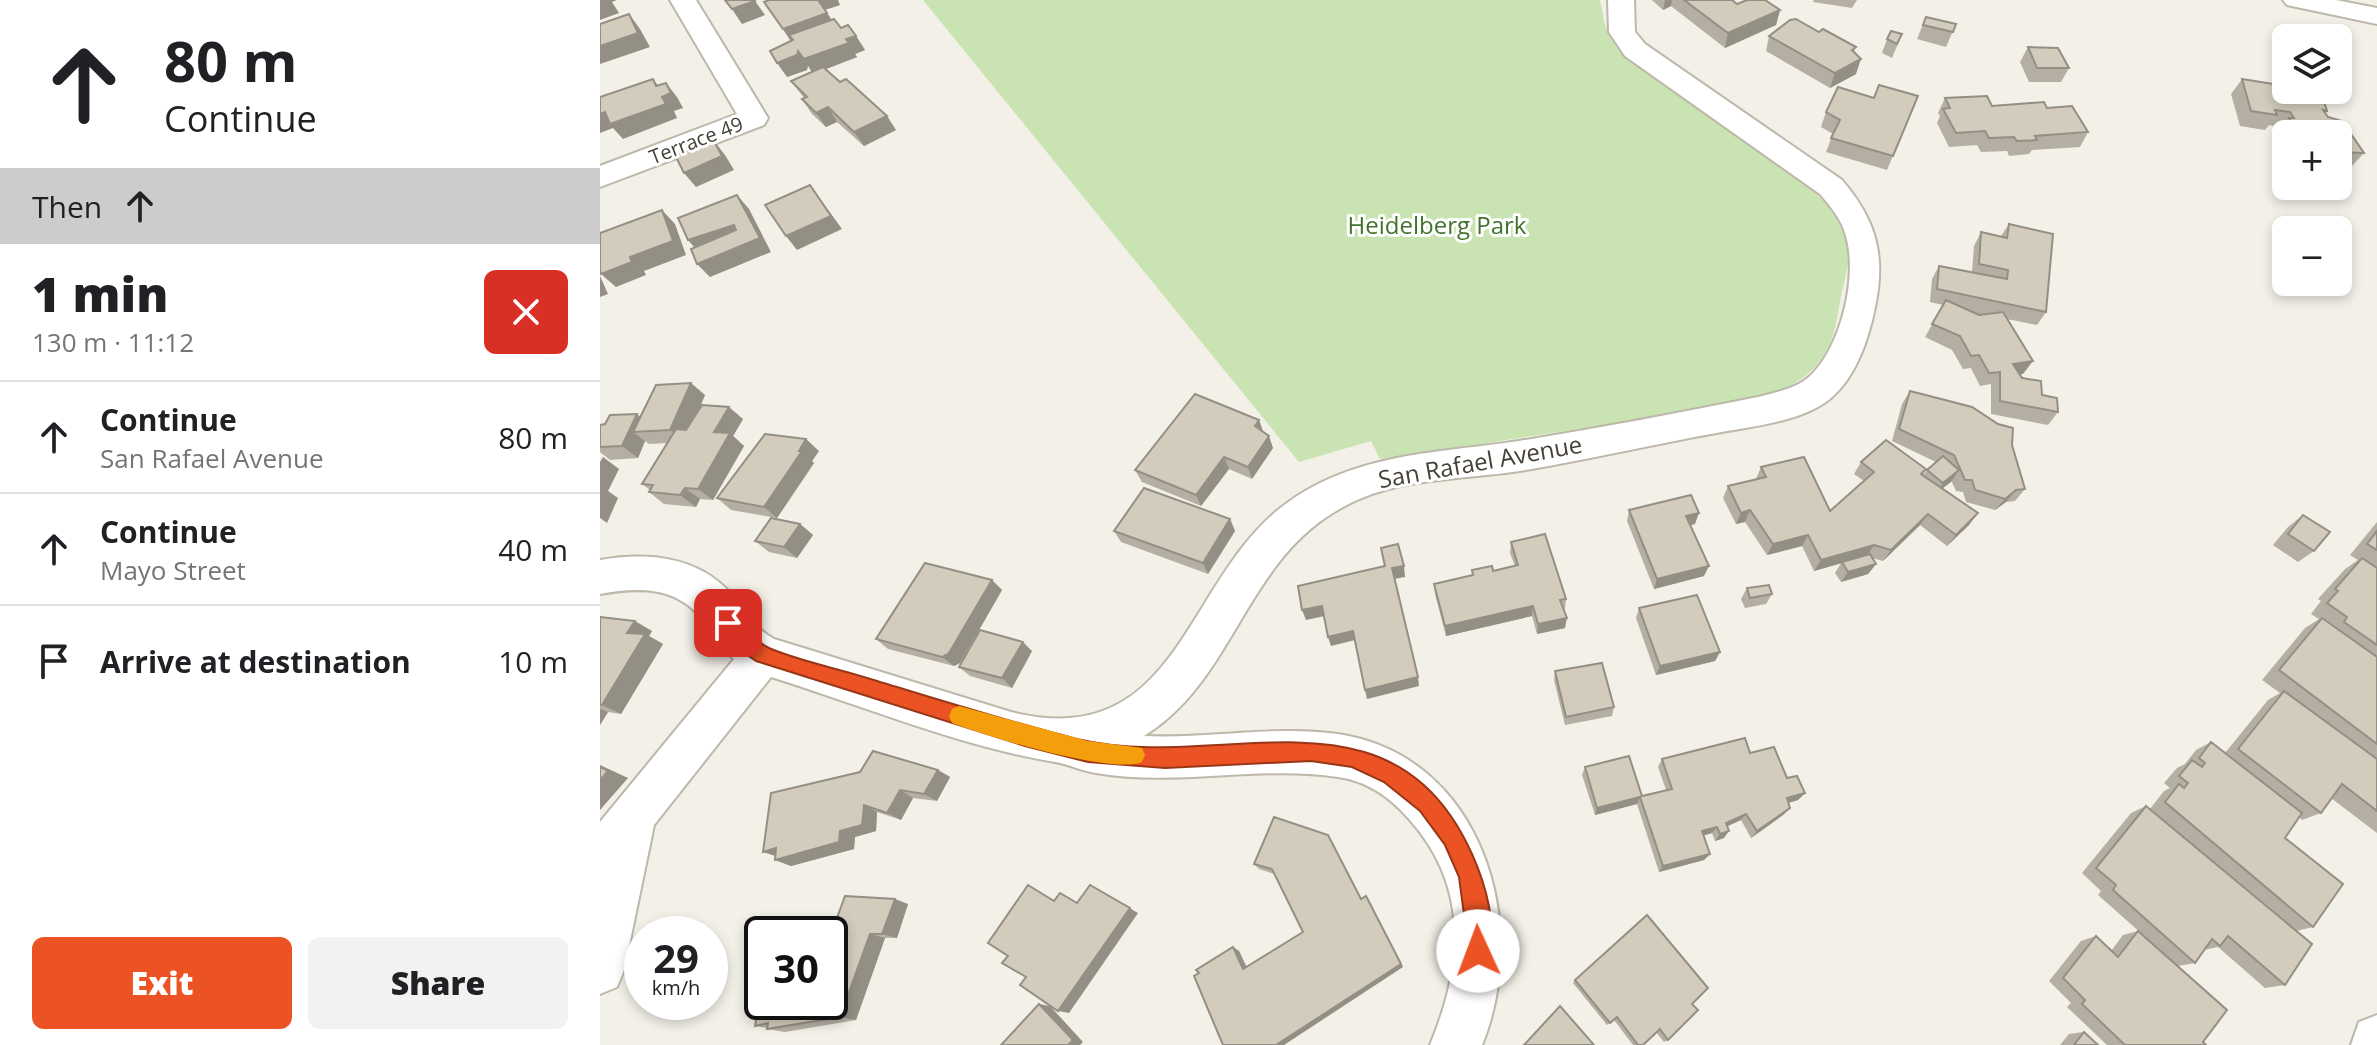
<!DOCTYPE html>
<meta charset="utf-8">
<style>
body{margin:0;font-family:"Open Sans",sans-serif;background:#f2f2f2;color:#202124;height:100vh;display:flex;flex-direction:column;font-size:30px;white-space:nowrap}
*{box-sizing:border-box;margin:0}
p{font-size:26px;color:#757577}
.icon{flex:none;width:44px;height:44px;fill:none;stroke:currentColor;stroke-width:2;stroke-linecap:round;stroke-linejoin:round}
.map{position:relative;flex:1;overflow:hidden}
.details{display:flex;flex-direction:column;background:#fff;width:600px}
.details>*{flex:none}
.hud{background:#fff;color:#202124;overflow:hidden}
.fabs{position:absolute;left:1672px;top:24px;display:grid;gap:16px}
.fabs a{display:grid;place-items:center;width:80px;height:80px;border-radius:12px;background:#fff;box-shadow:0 4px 12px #0003;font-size:40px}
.speed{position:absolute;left:24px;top:916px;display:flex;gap:16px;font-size:40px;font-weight:700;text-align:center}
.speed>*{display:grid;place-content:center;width:104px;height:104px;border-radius:50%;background:#fff;box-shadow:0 4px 12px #0003;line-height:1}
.speed small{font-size:20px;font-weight:400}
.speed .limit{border:4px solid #111;border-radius:12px;background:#fff;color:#111}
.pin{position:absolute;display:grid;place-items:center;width:68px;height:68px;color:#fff;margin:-34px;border-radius:16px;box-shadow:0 4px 12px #0006}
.me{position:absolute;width:88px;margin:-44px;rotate:358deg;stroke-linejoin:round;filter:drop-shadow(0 0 6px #0008)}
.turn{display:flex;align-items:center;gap:28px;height:168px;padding:0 32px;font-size:36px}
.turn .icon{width:104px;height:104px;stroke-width:2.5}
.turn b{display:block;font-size:56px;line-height:68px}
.then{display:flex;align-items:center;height:76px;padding:0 32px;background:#0003;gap:16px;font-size:30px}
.round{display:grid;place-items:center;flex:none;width:84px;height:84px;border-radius:12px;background:#f2f2f2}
.head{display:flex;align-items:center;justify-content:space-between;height:136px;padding:0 32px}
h1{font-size:48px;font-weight:800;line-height:60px}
.action{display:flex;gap:16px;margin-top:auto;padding:16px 32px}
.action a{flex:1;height:92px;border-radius:12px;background:#ec5324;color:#fff;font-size:32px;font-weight:800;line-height:92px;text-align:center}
.action a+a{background:#f2f2f2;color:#202124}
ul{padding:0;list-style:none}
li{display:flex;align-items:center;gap:24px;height:112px;padding:0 32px;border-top:2px solid #e0e0e0}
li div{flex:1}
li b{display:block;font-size:30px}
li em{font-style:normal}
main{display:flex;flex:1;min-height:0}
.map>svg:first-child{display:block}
.green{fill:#c9e4b2}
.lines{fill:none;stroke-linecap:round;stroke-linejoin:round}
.street-casing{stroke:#bdb8aa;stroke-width:4}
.street{fill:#fff;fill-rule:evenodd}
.wall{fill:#b5afa3}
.shaded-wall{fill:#948f84}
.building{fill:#d3ccbd;stroke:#948f84;stroke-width:2}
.route{fill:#ec5324;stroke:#993617;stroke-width:2}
.slow{fill:#f59e0b}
.labels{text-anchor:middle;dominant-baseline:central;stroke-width:6;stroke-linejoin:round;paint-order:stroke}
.far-street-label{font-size:20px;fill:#454036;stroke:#fff}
.park-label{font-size:24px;fill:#42732d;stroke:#fff}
.street-label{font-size:24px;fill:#454036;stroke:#fff}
</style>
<main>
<section class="details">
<div class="hud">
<div class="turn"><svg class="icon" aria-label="ahead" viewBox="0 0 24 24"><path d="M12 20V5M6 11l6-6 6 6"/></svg><div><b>80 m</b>Continue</div></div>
<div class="then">Then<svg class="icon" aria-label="ahead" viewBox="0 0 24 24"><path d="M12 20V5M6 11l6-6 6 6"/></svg></div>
</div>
<div class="head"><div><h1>1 min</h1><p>130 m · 11:12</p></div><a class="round" style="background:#d93025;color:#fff"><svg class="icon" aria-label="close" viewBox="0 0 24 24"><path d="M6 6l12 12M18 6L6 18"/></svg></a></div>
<ul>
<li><svg class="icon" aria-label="ahead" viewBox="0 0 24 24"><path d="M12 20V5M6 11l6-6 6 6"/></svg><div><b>Continue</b><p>San Rafael Avenue</p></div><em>80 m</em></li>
<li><svg class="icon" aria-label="ahead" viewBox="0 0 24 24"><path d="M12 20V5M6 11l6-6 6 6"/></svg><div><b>Continue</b><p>Mayo Street</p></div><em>40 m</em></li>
<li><svg class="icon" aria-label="arrive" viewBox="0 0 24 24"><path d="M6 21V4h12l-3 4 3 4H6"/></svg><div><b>Arrive at destination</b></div><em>10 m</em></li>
</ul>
<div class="action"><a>Exit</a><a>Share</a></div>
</section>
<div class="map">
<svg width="1777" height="1045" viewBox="0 0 1777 1045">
<rect width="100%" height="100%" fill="#f2f0e7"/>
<path class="green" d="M 323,0 L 1000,0 L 1005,25 L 1020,52 C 1064,88 1244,191 1249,240 C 1252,260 1242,287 1239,307 C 1231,366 1206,382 1152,403 L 780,459 L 771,441 L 699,462 Z"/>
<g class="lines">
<g class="street-casing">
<g id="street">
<polygon points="70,0 96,0 168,118 164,125 0,187 0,166 137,114"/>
<path d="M 1008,0 L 1034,0 L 1035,32 L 1045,44 L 1242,180 C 1276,220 1286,255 1275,307 C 1269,338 1256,377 1231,398 C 1204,421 1155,426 1122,432 C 1054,444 987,460 920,471 C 861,480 797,477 743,507 C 644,560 636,679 544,736 C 609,739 674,725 738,734 C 883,756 931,925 882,1045 L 830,1045 C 863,966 870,887 809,819 C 790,797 767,781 738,777 C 658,765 576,787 496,773 C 482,771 468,764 455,762 C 359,746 264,706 171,677 L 54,825 L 24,970 L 17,987 L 0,994 L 0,822 L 134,659 C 119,649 114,634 103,620 C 76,586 39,587 0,594 L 0,560 C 47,552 99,556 132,595 C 146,613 153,627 174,639 L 411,712 C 581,754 583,578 687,503 C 756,453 838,453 919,441 C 999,428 1079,413 1158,397 C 1176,392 1196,389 1210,376 C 1241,347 1258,277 1246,236 C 1242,220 1231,207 1220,194 L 1025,56 L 1009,32 Z"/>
<polygon points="1683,0 1736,0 1777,8 1777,24 1687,5"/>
<polygon points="1777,1015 1777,1045 1751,1045 1759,1022"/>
</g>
</g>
<use href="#street" class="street"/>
</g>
<g class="wall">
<polygon points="1052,0 1132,0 1137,4 1180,10 1176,25 1125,48 1071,6 1063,10"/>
<polygon points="1214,0 1257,0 1252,8 1213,2"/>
<polygon points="164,2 240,5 225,10 232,20 241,28 256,36 265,50 255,54 257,57 226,69 296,130 264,146 237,122 226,127 212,114 202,99 204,98 191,81 212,72 208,65 207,70 187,77 191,41"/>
<polygon points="1326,17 1356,24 1346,47 1317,39"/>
<polygon points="1219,32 1256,47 1254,52 1256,74 1230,88 1166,51 1169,36"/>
<polygon points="1302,34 1292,58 1282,53 1287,39"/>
<polygon points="1428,47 1469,68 1461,82 1429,82 1420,62"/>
<polygon points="1642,79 1727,111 1725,113 1764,153 1751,167 1738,167 1738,134 1686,134 1686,146 1678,133 1680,130 1678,127 1669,125 1665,130 1640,126 1631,94"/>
<polygon points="1318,96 1287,170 1226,152 1233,134 1221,127 1226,112 1274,98"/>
<polygon points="1345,98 1392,106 1447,108 1488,132 1480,147 1432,150 1429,154 1409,156 1407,151 1381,152 1377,145 1349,147 1337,123 1340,116 1338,113"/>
<polygon points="1409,224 1446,312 1437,325 1407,319 1423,374 1420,374 1458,412 1448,425 1391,414 1391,384 1380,386 1371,368 1363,369 1352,350 1325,337 1343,305 1330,302 1332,279 1339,266 1372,272 1374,246 1381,232 1401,236"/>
<polygon points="1310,391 1412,445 1425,489 1415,501 1406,502 1395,510 1366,502 1363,492 1356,491 1351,480 1342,489 1369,525 1347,546 1320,525 1283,561 1272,558 1276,564 1268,574 1241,582 1235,573 1241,563 1214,571 1202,546 1167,555 1145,522 1136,524 1123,498 1128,486 1156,479 1161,467 1230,511 1264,481 1254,474 1261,462 1326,469 1323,476 1327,470 1336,462 1292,441 1302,404"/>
<polygon points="105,395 99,409 143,419 133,436 144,446 113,500 100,499 96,507 64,504 49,492 50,490 42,484 68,443 49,444 45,441 38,458 10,460 0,452 0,425 5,424 37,414 40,417"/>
<polygon points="659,420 663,431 673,448 652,479 629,469 601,506 542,482 535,470"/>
<polygon points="219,451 212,461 214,463 177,518 131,510 117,498"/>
<polygon points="1029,510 1095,524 1091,525 1104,576 1054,589 1027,521"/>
<polygon points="1703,515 1714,551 1698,562 1673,545 1688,527"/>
<polygon points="630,519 635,531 608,574 521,542 514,531"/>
<polygon points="1777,522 1777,833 1731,798 1721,813 1702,820 1699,817 1685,838 1713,927 1696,931 1685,985 1665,988 1618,947 1604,950 1595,963 1578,966 1603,1042 1606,1045 1507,1045 1467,1007 1471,1003 1449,981 1481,941 1496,936 1511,951 1523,935 1538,931 1559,949 1498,895 1501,891 1482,873 1531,813 1546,806 1550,809 1564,791 1570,788 1564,783 1577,768 1585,764 1596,750 1611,742 1625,753 1668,700 1680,693 1662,680 1705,628 1719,619 1711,614 1721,601 1718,599 1745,569 1758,560 1750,555"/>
<polygon points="200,524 213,535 197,558 169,552 155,541"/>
<polygon points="911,542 966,599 965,609 964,609 965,628 937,634 932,616 846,636 835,594 834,584 872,575 872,570 893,571 915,566 910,553"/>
<polygon points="392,580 402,590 360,663 354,666 288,649 276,639"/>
<polygon points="1147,588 1172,594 1166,604 1145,608 1141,599"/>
<polygon points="1039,608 1120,652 1115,661 1056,675 1036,618"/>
<polygon points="0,617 52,631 49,636 63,644 21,714 8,712 0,725"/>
<polygon points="432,651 412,688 370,676 359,667"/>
<polygon points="955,671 1014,707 1012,716 965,725 954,680"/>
<polygon points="1150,753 1187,778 1205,793 1198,800 1188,803 1190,808 1183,815 1151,838 1141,820 1128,826 1124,838 1115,841 1112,833 1103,836 1110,854 1104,860 1059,872 1037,804 995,815 982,775 985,767 1042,796 1066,790 1058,767 1062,759"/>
<polygon points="338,770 350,777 337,801 313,798 301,820 277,812 276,831 255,837 254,849 191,866 175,860 175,856 163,852"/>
<polygon points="674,817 761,899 803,967 599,973 633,947 639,951 646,967 703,932 674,874 659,869 654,864"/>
<polygon points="308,904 297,938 285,938 256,1020 185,1032 167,1029 167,1028 155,1026 230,1002 230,937"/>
<polygon points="975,980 1092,1004 1068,1040 1064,1042 1056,1032 1043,1045 1033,1045 1014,1020 1007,1025 973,983"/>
<polygon points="1484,1032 1498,1045 1460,1045 1469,1034"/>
</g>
<g class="shaded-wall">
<polygon points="0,0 17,0 12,2 19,13 0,20"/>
<polygon points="218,0 238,0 240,5 224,10"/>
<polygon points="1065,0 1072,0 1071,6 1063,10"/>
<polygon points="155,1 165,15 142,24 132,9"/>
<polygon points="1180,10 1176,25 1125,48 1128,33"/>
<polygon points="227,13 236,27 192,43 183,29"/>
<polygon points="29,14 40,29 50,47 0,64 0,46"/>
<polygon points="256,36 265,50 255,54 257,57 213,74 204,59"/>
<polygon points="198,51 208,65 207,70 187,77 177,63"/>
<polygon points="1261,59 1256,74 1230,88 1235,73"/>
<polygon points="53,79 65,95 66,83 77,97 83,108 74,111 77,118 23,139 13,128 0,133 0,114 56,86"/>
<polygon points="228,107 237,122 226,127 216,113"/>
<polygon points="287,116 296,130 264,146 254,132"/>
<polygon points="114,141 125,155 134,170 96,187 84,173"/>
<polygon points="210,185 242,229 197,250 186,236"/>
<polygon points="137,195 149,209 171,252 110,277 97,264 160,238"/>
<polygon points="62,210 75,224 86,255 44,271 46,275 16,287 1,274 30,257"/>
<polygon points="134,225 146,239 100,254 88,240"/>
<polygon points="0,276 8,294 0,297"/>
<polygon points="1433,361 1423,374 1404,377 1413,364"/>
<polygon points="91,383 105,395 85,442 70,430"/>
<polygon points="129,407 143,419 133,436 144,446 113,500 98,489 114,432"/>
<polygon points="37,414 52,426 33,432 45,441 38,458 22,446"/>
<polygon points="659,420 663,432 655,426"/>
<polygon points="669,436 673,448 652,479 648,467"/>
<polygon points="206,439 219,451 212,461 214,463 177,518 164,507"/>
<polygon points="3,457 19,469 8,491 18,498 7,523 0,518 0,462"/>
<polygon points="624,457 629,469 601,506 596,495"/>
<polygon points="1359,470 1351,482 1334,495 1343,483"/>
<polygon points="85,488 100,499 96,507 80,495"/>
<polygon points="1416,490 1406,502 1395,510 1405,499"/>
<polygon points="1150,510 1145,522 1136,524 1141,513"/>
<polygon points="1099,513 1095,524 1083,527 1086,516"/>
<polygon points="1378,513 1369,525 1347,546 1356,535"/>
<polygon points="1328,514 1320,525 1283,561 1291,550"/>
<polygon points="630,519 635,531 608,574 603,563"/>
<polygon points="200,524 213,535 197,558 184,547"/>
<polygon points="1208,535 1202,546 1167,555 1173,544"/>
<polygon points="1274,545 1267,556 1214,571 1221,560"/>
<polygon points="1276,564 1268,574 1241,582 1248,572"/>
<polygon points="804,566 805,577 794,579 792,568"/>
<polygon points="1109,566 1104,576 1054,589 1057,579"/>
<polygon points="392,580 402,590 360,663 354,666 342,657"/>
<polygon points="722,606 725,616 706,620 702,610"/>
<polygon points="933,606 932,616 846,636 845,626"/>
<polygon points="967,618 965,628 937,634 938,624"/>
<polygon points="35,621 52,631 49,636 63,644 21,714 2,705 27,633"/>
<polygon points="753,631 755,640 731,646 728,637"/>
<polygon points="423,642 432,651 412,688 402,678"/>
<polygon points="1120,652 1115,661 1056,675 1060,666"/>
<polygon points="818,677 819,686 767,699 765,690"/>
<polygon points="0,709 8,712 0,725"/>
<polygon points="0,765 28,778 0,810"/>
<polygon points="338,770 350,777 337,801 324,794"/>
<polygon points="300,790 313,798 301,820 287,813"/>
<polygon points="1205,793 1198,800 1181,805 1187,798"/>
<polygon points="1040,797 1037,804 995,815 997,808"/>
<polygon points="264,805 277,812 276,831 255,837 254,849 191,866 175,860 240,831"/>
<polygon points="1190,808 1183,815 1151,838 1157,831"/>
<polygon points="1146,814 1141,820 1121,829 1126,823"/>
<polygon points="1117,827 1112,833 1097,837 1102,831"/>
<polygon points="1129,831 1124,838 1115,841 1120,834"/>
<polygon points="176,848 180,857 163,852"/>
<polygon points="1110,854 1104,860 1059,872 1063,866"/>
<polygon points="490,885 538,913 469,1013 458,1011"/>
<polygon points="766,896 803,967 684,1045 676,1045"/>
<polygon points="295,899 308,904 297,938 282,934"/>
<polygon points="270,934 285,938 256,1020 240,1017"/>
<polygon points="633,947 639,951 649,972 643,969"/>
<polygon points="439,1004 450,1006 483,1042 480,1045 468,1045"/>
</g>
<g class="building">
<polygon points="125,0 154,0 155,1 132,9"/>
<polygon points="169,0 218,0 227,13 183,29 164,2"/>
<polygon points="1084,0 1132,0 1137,4 1147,0 1165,0 1180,10 1128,33"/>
<polygon points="29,14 38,33 0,46 0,24"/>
<polygon points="1326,17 1356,24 1353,32 1323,25"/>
<polygon points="234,19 241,28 248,25 256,36 246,39 249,43 204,59 198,51 197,55 177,63 170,51 193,40 189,35"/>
<polygon points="1196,19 1219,32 1223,29 1256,47 1252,50 1261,59 1235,73 1169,36 1190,20"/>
<polygon points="1291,31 1302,34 1297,44 1287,39"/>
<polygon points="1428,47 1458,48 1469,68 1437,68"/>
<polygon points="223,67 240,82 246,79 287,116 254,132 228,107 216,113 202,99 207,97 191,81"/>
<polygon points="53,79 56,86 66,83 71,93 62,97 66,104 10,124 5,112 0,114 0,97"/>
<polygon points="1642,79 1686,86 1686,90 1712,90 1721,91 1727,111 1723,110 1728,117 1742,121 1764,153 1738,152 1738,134 1699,134 1689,118 1694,118 1690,112 1675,110 1677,115 1651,111"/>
<polygon points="1279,85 1318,96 1293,156 1231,138 1240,120 1226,112 1238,87 1274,98"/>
<polygon points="1387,96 1392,106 1444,102 1447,108 1472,106 1488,132 1435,136 1437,140 1417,141 1414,137 1389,138 1385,131 1356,133 1343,109 1350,108 1345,98"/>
<polygon points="114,141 122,156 84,173 75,155"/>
<polygon points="210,185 231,216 186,236 165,205"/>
<polygon points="137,195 160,238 97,264 91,249 136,230 134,225 88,240 78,218"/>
<polygon points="62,210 73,241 30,257 32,262 1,274 0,270 0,233"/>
<polygon points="1409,224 1453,234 1446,312 1337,289 1339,266 1407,279 1408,270 1379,264 1381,232 1407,238"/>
<polygon points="1346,300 1379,315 1403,312 1433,361 1413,364 1422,378 1441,381 1442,395 1457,398 1458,412 1400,401 1400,372 1389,373 1379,355 1371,356 1360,336 1332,324"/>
<polygon points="91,383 70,430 33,432 56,385"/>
<polygon points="1310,391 1372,407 1398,424 1413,428 1412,445 1425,489 1416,490 1405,499 1375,490 1372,480 1365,480 1354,455 1299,429"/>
<polygon points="595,394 659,420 655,426 669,436 648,467 624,457 596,495 535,470"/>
<polygon points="102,405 129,407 114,432 130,433 98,489 85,488 80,495 49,492 53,485 42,484 76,429 86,430"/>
<polygon points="37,414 22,446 0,447 0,425 5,424 10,415"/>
<polygon points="165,434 206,439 199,451 202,451 164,507 117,498"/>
<polygon points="1286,440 1326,469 1321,474 1378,513 1356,535 1328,514 1291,550 1274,545 1221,560 1208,535 1173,544 1150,510 1141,513 1128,486 1166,477 1161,467 1204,457 1230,511 1274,472 1261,462"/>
<polygon points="1343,456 1359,470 1343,483 1327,470"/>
<polygon points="544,488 630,519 603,563 514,531"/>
<polygon points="1091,495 1099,513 1086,516 1109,566 1057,579 1029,510"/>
<polygon points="1703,515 1730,532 1714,551 1688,534"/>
<polygon points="171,518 200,524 184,547 155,541"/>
<polygon points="1777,531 1777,550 1767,544"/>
<polygon points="945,534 966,599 960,600 967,618 938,624 933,606 845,626 834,584 873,575 872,570 892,566 893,571 918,565 911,542"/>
<polygon points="798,544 804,566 792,568 818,677 765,690 753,631 728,637 722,606 702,610 698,586 785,566 781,548"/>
<polygon points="1270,554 1276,564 1248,572 1242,562"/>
<polygon points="1762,558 1777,568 1777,645 1744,622 1747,617 1727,603 1738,591 1735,589"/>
<polygon points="325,563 392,580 349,653 342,657 276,639"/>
<polygon points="1169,585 1172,594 1150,598 1147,588"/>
<polygon points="1097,595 1120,652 1060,666 1039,608"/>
<polygon points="0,617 35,621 27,633 45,634 2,705 0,705"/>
<polygon points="1722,618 1777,657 1777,744 1679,670"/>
<polygon points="380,630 423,642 402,678 359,667"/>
<polygon points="1002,663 1014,707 966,717 955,671"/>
<polygon points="1684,691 1777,759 1777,811 1742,784 1721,813 1638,749"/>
<polygon points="1145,738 1150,753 1174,747 1187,778 1197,776 1205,793 1187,798 1190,808 1157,831 1146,814 1126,823 1129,831 1120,834 1117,827 1102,831 1110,854 1063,866 1040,797 997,808 985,767 1029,756 1042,796 1072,789 1062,759"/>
<polygon points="1611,742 1702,813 1685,838 1743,884 1713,927 1565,802 1579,784 1584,788 1588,783 1579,776 1592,760 1602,767 1605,763 1599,758"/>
<polygon points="273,751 338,770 324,794 300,790 287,813 264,805 262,825 240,831 239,842 175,860 176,848 163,852 171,793 260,772"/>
<polygon points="0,767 8,771 0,780"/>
<polygon points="1546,806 1712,944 1685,985 1628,936 1620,946 1612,939 1595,963 1513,890 1516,885 1496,868"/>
<polygon points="674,817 728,835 761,899 766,896 801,964 676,1045 623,1045 594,976 599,973 596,970 633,947 643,969 703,932 672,869 654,864"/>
<polygon points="428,885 454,901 460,893 477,903 490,885 530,908 458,1011 420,985 426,977 402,963 408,956 388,943"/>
<polygon points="245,896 295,899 282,934 270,934 240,1017 167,1029 168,1023 155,1026 161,993 162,993 162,1002 230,1002 230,937"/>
<polygon points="1047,915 1108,988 1092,1004 1098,1010 1068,1040 1060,1029 1043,1045 1038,1045 1017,1017 1010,1023 975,980"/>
<polygon points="1538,931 1627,1010 1603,1042 1606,1045 1525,1045 1482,1004 1485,1000 1463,978 1496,936 1518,957"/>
<polygon points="439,1004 473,1040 468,1045 401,1045"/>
<polygon points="960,1006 994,1045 924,1045"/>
<polygon points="1484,1032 1498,1045 1474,1045"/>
</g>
<path class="route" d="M 128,614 C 140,619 152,640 169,648 C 199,661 236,668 267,678 C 337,699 406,721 477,739 C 621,774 791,675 872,854 C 885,883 899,928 887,959 L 878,963 L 870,959 L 859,877 L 845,845 L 820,811 L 784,782 L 752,767 L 711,761 L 565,768 L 488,762 L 425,746 L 156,661 C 139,650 126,641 118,623 Z"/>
<path class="slow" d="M 359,706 L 488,741 L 542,748 L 545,755 L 542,762 C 512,775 386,736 352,723 L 349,716 L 352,709 Z"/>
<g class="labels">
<g class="far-street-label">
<text transform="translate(96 140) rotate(-21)">Terrace 49</text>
</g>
<g class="park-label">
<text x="837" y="224">Heidelberg Park</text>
</g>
<g class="street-label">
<text transform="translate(880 461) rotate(-10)">San Rafael Avenue</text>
</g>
</g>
</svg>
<div class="fabs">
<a><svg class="icon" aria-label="layers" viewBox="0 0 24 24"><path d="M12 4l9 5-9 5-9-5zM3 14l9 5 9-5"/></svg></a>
<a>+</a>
<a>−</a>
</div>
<div class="speed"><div>29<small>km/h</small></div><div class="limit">30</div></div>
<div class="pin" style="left:128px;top:623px;background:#d93025"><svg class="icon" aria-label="arrive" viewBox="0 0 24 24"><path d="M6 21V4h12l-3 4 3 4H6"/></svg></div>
<svg class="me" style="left:878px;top:951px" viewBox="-20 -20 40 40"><circle r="19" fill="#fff"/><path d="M0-13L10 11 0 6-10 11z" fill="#ec5324"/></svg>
</div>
</main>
